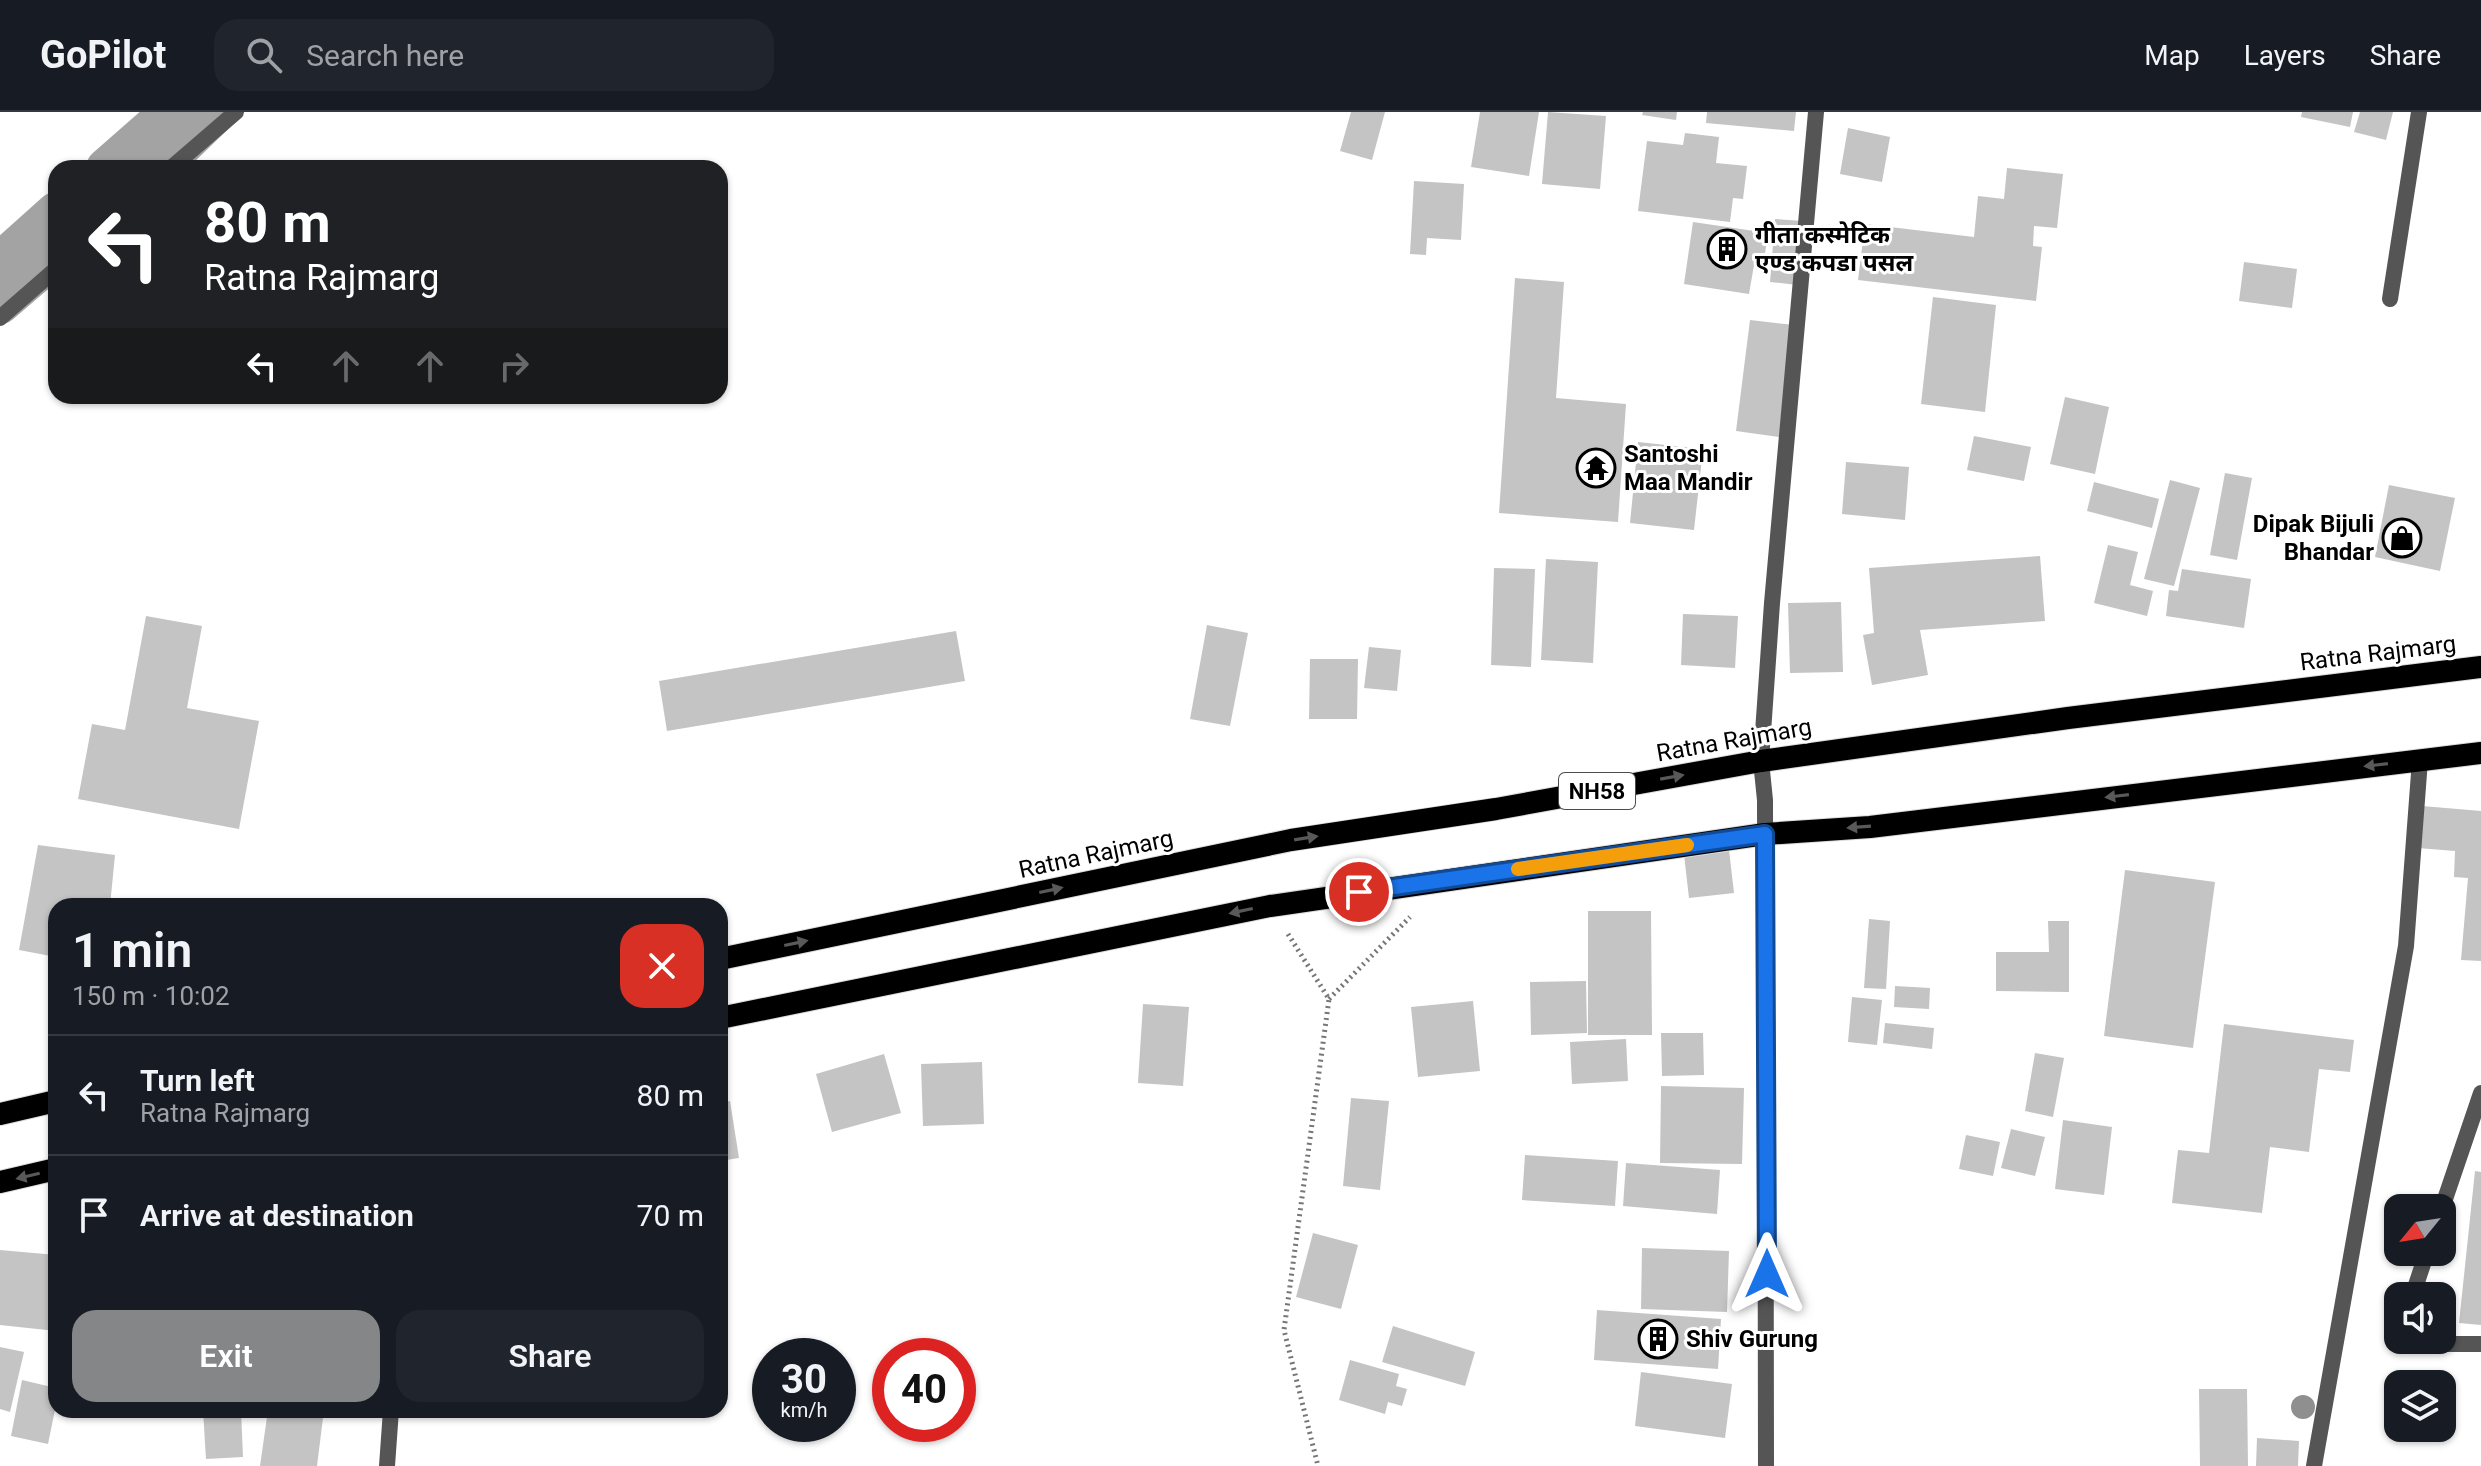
<!DOCTYPE html>
<meta charset="utf-8">
<style>
body{margin:0;font-family:Roboto,"Noto Sans Devanagari",sans-serif;background:#20242c;color:#f1f3f6;height:100vh;display:flex;flex-direction:column;font-size:30px;white-space:nowrap}
*{box-sizing:border-box;margin:0}
p{font-size:26px;color:#9ea1a6}
.icon{flex:none;width:44px;height:44px;fill:none;stroke:currentColor;stroke-width:2;stroke-linecap:round;stroke-linejoin:round}
.map{position:relative;flex:1;overflow:hidden}
.panel{position:absolute;left:48px;top:786px;width:680px;height:520px;display:flex;flex-direction:column;background:#171b24;border-radius:24px;box-shadow:0 2px 6px #0004}
.panel>*{flex:none}
.top-card{position:absolute;left:48px;top:48px;width:680px;height:244px;border-radius:24px;box-shadow:0 2px 6px #0004;background:#202124;color:#fff;overflow:hidden}
.needle{width:52px;rotate:240deg}
.fabs{position:absolute;left:2384px;top:1082px;display:grid;gap:16px}
.fabs a{display:grid;place-items:center;width:72px;height:72px;border-radius:16px;background:#171b24;box-shadow:0 2px 6px #0004;font-size:40px}
.speed{position:absolute;left:752px;top:1226px;display:flex;gap:16px;font-size:40px;font-weight:700;text-align:center}
.speed>*{display:grid;place-content:center;width:104px;height:104px;border-radius:50%;background:#171b24;box-shadow:0 2px 6px #0004;line-height:1}
.speed small{font-size:20px;font-weight:400}
.speed .limit{border:12px solid #d22;background:#fff;color:#111}
.pin{position:absolute;display:grid;place-items:center;width:68px;height:68px;color:#fff;margin:-34px;border:4px solid #fff;border-radius:50%;box-shadow:0 2px 8px #0007}
.me{position:absolute;width:88px;margin:-44px;rotate:0deg;stroke-linejoin:round;filter:drop-shadow(0 0 6px #0008)}
.turn{display:flex;align-items:center;gap:28px;height:168px;padding:0 24px;font-size:36px}
.turn .icon{width:104px;height:104px;stroke-width:2.5}
.turn b{display:block;font-size:56px;line-height:68px}
.lanes{display:flex;align-items:center;height:76px;padding:0 24px;background:#0003;justify-content:center;gap:40px;direction:ltr}
.lanes .off{opacity:.35}
.round{display:grid;place-items:center;flex:none;width:84px;height:84px;border-radius:24px;background:#20242c}
.summary{display:flex;align-items:center;justify-content:space-between;height:136px;padding:0 24px}
h1{font-size:48px;font-weight:600;line-height:60px}
.primary-button{display:flex;gap:16px;margin-top:auto;padding:16px 24px}
.primary-button a{flex:1;height:92px;border-radius:24px;background:#858687;color:#fff;font-size:32px;font-weight:600;line-height:92px;text-align:center}
.primary-button a+a{background:#20242c;color:#f1f3f6}
ul{padding:0;list-style:none}
li{display:flex;align-items:center;gap:24px;height:120px;padding:0 24px;border-top:2px solid #363941}
li div{flex:1}
li b{display:block;font-size:30px}
li em{font-style:normal}
header{display:flex;align-items:center;gap:48px;box-sizing:border-box;height:112px;padding:0 40px;background:#171b24;border-bottom:2px solid #363941}
header strong{font-size:38px}
nav{display:flex;gap:44px;margin-inline-start:auto;font-size:28px}
.search{width:560px;height:72px;background:#20242c;display:flex;align-items:center;gap:20px;box-sizing:border-box;padding:0 28px;border-radius:24px;color:#9ea1a6;font-size:30px}
.map>svg:first-child{display:block}
.lines{fill:none;stroke-linecap:round;stroke-linejoin:round}
.canal{stroke:#a3a3a3;stroke-width:40}
.building{fill:#c4c4c4}
.trunk-casing{stroke:#dbdbdb;stroke-width:24}
.path{stroke:#777;stroke-width:5;stroke-dasharray:2 4;stroke-linecap:butt}
.service{stroke:#555;stroke-width:16}
.minor{stroke:#555;stroke-width:16}
.tertiary{stroke:#555;stroke-width:16}
.trunk{stroke:#000;stroke-width:22}
.tree{fill:#8f8f8f}
.oneway{fill:#595959}
.route-casing{stroke:#114b97;stroke-width:20}
.route{stroke:#1a73e8;stroke-width:14}
.slow{stroke:#f59e0b;stroke-width:14}
.labels{text-anchor:middle;dominant-baseline:central;stroke-width:6;stroke-linejoin:round;paint-order:stroke}
.shield{fill:#fff;stroke:#4c4c4c;stroke-width:2}
.shield-label{font-size:22px;font-weight:bold;fill:#000}
.poi-label{font-size:24px;font-weight:bold;fill:#000;stroke:#fff;text-anchor:start}
.street-label{font-size:24px;fill:#000;stroke:#fff}
</style>
<header>
<strong>GoPilot</strong>
<div class="search"><svg class="icon" aria-label="search" viewBox="0 0 24 24"><circle cx="10" cy="10" r="6"/><path d="M15 15l6 6"/></svg>Search here</div>
<nav><a>Map</a><a>Layers</a><a>Share</a></nav>
</header>
<div class="map">
<svg width="2481" height="1354" viewBox="0 0 2481 1354">
<rect width="100%" height="100%" fill="#fff"/>
<g class="lines">
<g class="canal">
<polyline points="106,56 170,0"/>
<polyline points="159,56 217,0"/>
<polyline points="0,150 56,100"/>
<polyline points="0,192 56,144"/>
</g>
</g>
<g class="building">
<polygon points="1351,0 1385,0 1372,48 1340,39"/>
<polygon points="1480,0 1539,0 1529,64 1471,55"/>
<polygon points="1548,0 1606,4 1600,77 1542,72"/>
<polygon points="1643,0 1677,0 1676,8 1642,3"/>
<polygon points="1707,0 1796,0 1794,19 1706,11"/>
<polygon points="2302,0 2353,0 2350,15 2301,5"/>
<polygon points="2360,0 2393,0 2386,28 2354,20"/>
<polygon points="1848,16 1890,25 1882,70 1840,62"/>
<polygon points="1685,21 1719,25 1716,51 1747,54 1743,87 1733,86 1730,110 1638,99 1647,29 1683,33"/>
<polygon points="2007,56 2063,62 2057,116 2034,114 2033,134 2042,135 2036,189 1858,168 1865,112 1974,125 1978,84 2004,87"/>
<polygon points="1414,69 1464,72 1461,128 1427,126 1426,143 1410,142"/>
<polygon points="1775,107 1803,109 1798,173 1770,170"/>
<polygon points="1693,110 1768,121 1763,155 1754,153 1749,182 1684,172"/>
<polygon points="2244,150 2297,157 2292,196 2239,189"/>
<polygon points="1515,166 1564,170 1556,286 1626,292 1618,410 1499,401"/>
<polygon points="1933,185 1996,193 1985,300 1921,292"/>
<polygon points="1750,208 1794,213 1779,325 1736,319"/>
<polygon points="2065,285 2109,295 2095,362 2050,352"/>
<polygon points="1974,324 2031,335 2024,369 1967,358"/>
<polygon points="1638,330 1703,337 1694,418 1630,411"/>
<polygon points="1846,350 1909,355 1905,408 1842,402"/>
<polygon points="2225,361 2252,366 2237,448 2210,443"/>
<polygon points="2170,368 2200,376 2174,474 2144,467"/>
<polygon points="2094,370 2159,387 2152,416 2087,399"/>
<polygon points="2389,373 2455,386 2440,459 2375,445"/>
<polygon points="2108,433 2138,440 2130,473 2153,479 2147,504 2094,491"/>
<polygon points="2040,444 2045,509 1920,518 1928,563 1872,573 1863,523 1874,521 1869,456"/>
<polygon points="1546,447 1598,450 1593,551 1541,548"/>
<polygon points="1494,456 1535,457 1531,555 1491,553"/>
<polygon points="2182,457 2251,467 2244,516 2166,504 2169,478 2178,479"/>
<polygon points="1841,490 1843,560 1790,561 1788,491"/>
<polygon points="1683,502 1738,504 1735,556 1681,553"/>
<polygon points="146,504 202,514 187,596 259,609 239,717 78,687 92,612 125,618"/>
<polygon points="1207,513 1248,521 1230,614 1190,607"/>
<polygon points="956,519 965,569 667,619 659,569"/>
<polygon points="1369,535 1401,538 1397,579 1364,576"/>
<polygon points="1310,547 1358,547 1357,607 1309,607"/>
<polygon points="2422,694 2481,699 2481,849 2461,848 2468,766 2454,765 2455,739 2418,736"/>
<polygon points="1728,729 1734,781 1689,786 1683,734"/>
<polygon points="38,733 115,743 110,794 56,794 56,845 19,838"/>
<polygon points="2125,758 2215,770 2193,936 2104,924"/>
<polygon points="1588,799 1651,799 1652,923 1588,923"/>
<polygon points="1869,807 1890,809 1886,877 1864,876"/>
<polygon points="2048,809 2069,809 2069,880 1996,879 1996,840 2049,840"/>
<polygon points="1586,869 1587,921 1531,923 1530,870"/>
<polygon points="1895,874 1930,876 1929,897 1894,895"/>
<polygon points="1852,885 1882,888 1877,933 1848,930"/>
<polygon points="1473,889 1480,959 1418,965 1411,895"/>
<polygon points="1143,892 1189,895 1183,974 1138,971"/>
<polygon points="1885,911 1934,916 1932,937 1883,931"/>
<polygon points="2224,912 2354,928 2350,960 2319,957 2309,1040 2270,1035 2262,1101 2172,1091 2178,1038 2209,1041"/>
<polygon points="1661,921 1703,921 1704,963 1662,964"/>
<polygon points="1626,927 1628,969 1572,972 1570,930"/>
<polygon points="2035,941 2064,946 2053,1005 2025,999"/>
<polygon points="884,942 901,1001 832,1020 816,962"/>
<polygon points="982,950 984,1012 923,1014 921,952"/>
<polygon points="1661,974 1744,976 1742,1052 1660,1051"/>
<polygon points="1351,986 1389,989 1380,1078 1343,1074"/>
<polygon points="730,989 739,1046 720,1049 720,991"/>
<polygon points="2063,1008 2112,1015 2104,1083 2055,1077"/>
<polygon points="2011,1017 2045,1025 2035,1064 2001,1056"/>
<polygon points="1966,1023 2000,1030 1993,1064 1959,1057"/>
<polygon points="1525,1043 1618,1049 1615,1094 1522,1088"/>
<polygon points="1626,1051 1720,1058 1717,1102 1623,1094"/>
<polygon points="2475,1059 2481,1060 2481,1213 2459,1211"/>
<polygon points="1313,1121 1358,1133 1341,1197 1296,1185"/>
<polygon points="1642,1136 1729,1139 1727,1200 1641,1197"/>
<polygon points="0,1138 56,1143 56,1219 0,1213"/>
<polygon points="1597,1198 1721,1207 1718,1257 1594,1248"/>
<polygon points="1393,1214 1475,1240 1465,1274 1382,1250"/>
<polygon points="0,1235 24,1240 10,1300 0,1297"/>
<polygon points="1350,1248 1399,1262 1396,1274 1407,1277 1402,1294 1388,1290 1385,1302 1339,1288"/>
<polygon points="1641,1260 1732,1272 1725,1326 1635,1314"/>
<polygon points="22,1268 56,1276 56,1293 48,1332 11,1324"/>
<polygon points="2199,1277 2247,1277 2248,1354 2200,1354"/>
<polygon points="203,1298 241,1298 243,1345 206,1347"/>
<polygon points="268,1298 324,1298 317,1354 260,1354"/>
<polygon points="2257,1326 2299,1329 2298,1354 2256,1354"/>
</g>
<g class="lines">
<g class="trunk-casing">
<g id="trunk">
<polyline points="720,847 1291,728 1496,697 1761,649 2068,606 2481,555"/>
<polyline points="720,906 1270,794 1765,722 1870,715 2481,641"/>
<polyline points="0,1002 56,989"/>
<polyline points="0,1070 56,1057"/>
</g>
</g>
<g class="path">
<polyline points="1288,822 1329,887 1284,1218 1318,1354"/>
<polyline points="1329,887 1410,805"/>
</g>
<g class="service">
<polyline points="2442,1096 2481,981"/>
<polyline points="2417,1184 2415,1176 2427,1140"/>
<polyline points="2442,1227 2448,1232 2481,1232"/>
<polyline points="387,1354 391,1298"/>
</g>
<g class="minor">
<polyline points="2390,187 2419,0"/>
<polyline points="2314,1354 2406,834 2420,648"/>
</g>
<g class="tertiary">
<polyline points="171,56 236,0"/>
<polyline points="0,206 56,157"/>
<polyline points="1766,1354 1765,688 1761,649 1772,491 1816,0"/>
</g>
<use href="#trunk" class="trunk"/>
</g>
<circle class="tree" cx="2303" cy="1295" r="12"/>
<defs><path id="oneway-solid" d="M-6-.8H1V-3.2L6.5 0L1 3.2V.8H-6Z" transform="scale(2)"/></defs>
<g class="oneway">
<use href="#oneway-solid" transform="translate(2376 653) rotate(173)"/>
<use href="#oneway-solid" transform="translate(1672 665) rotate(-10)"/>
<use href="#oneway-solid" transform="translate(2117 684) rotate(173)"/>
<use href="#oneway-solid" transform="translate(1859 715) rotate(176)"/>
<use href="#oneway-solid" transform="translate(1306 726) rotate(-9)"/>
<use href="#oneway-solid" transform="translate(1051 778) rotate(-12)"/>
<use href="#oneway-solid" transform="translate(1241 799) rotate(168)"/>
<use href="#oneway-solid" transform="translate(796 831) rotate(-12)"/>
<use href="#oneway-solid" transform="translate(28 1064) rotate(167)"/>
</g>
<g class="lines">
<g class="route-casing">
<polyline id="route" points="1359,780 1765,722 1767,1162"/>
</g>
<use href="#route" class="route"/>
<polyline class="slow" points="1518,757 1687,733"/>
</g>
<defs>
<g id="building-ring" transform="scale(2)"><circle r="9.5" fill="#fff" stroke="#000" stroke-width="1.5"/><path d="M-4-6H4V6H1V3H-1V6H-4ZM-2.5-4.3h1.7v1.8h-1.7ZM.8-4.3h1.7v1.8H.8ZM-2.5-1h1.7V.8h-1.7ZM.8-1h1.7V.8H.8Z" fill="#000"/></g>
<g id="temple-ring" transform="scale(2)"><circle r="9.5" fill="#fff" stroke="#000" stroke-width="1.5"/><path d="M0-6L5-2H3V0L6.5 2.5H4V6H1.5V3h-3V6H-4V2.5H-6.5L-3 0V-2H-5Z" fill="#000"/></g>
<g id="shop-ring" transform="scale(2)"><circle r="9.5" fill="#fff" stroke="#000" stroke-width="1.5"/><path d="M-5-2.5h2.3a2.7 3.5 0 0 1 5.4 0H5L5.5 6h-11ZM-1.5-2.5h3a1.5 2.3 0 0 0-3 0Z" fill="#000"/></g>
</defs>
<g fill-rule="evenodd">
<use href="#building-ring" x="1727" y="137"/>
<use href="#temple-ring" x="1596" y="356"/>
<use href="#shop-ring" x="2402" y="426"/>
<use href="#building-ring" x="1658" y="1227"/>
</g>
<g class="labels">
<rect class="shield" x="1559" y="661" width="76" height="36" rx="6"/>
<g class="shield-label">
<text x="1597" y="679">NH58</text>
</g>
<g class="poi-label">
<text x="1755" y="123">गीता कस्मेटिक<tspan x="1755" dy="28">एण्ड कपडा पसल</tspan></text>
<text x="1624" y="342">Santoshi<tspan x="1624" dy="28">Maa Mandir</tspan></text>
<text x="2374" y="412" text-anchor="end">Dipak Bijuli<tspan x="2374" dy="28">Bhandar</tspan></text>
<text x="1686" y="1227">Shiv Gurung</text>
</g>
<g class="street-label">
<text transform="translate(2378 541) rotate(-7)">Ratna Rajmarg</text>
<text transform="translate(1734 628) rotate(-10)">Ratna Rajmarg</text>
<text transform="translate(1096 742) rotate(-12)">Ratna Rajmarg</text>
</g>
</g>
</svg>
<div class="fabs">
<a><svg class="needle" viewBox="-14 -14 28 28"><path d="M0-13l5 13h-10z" fill="#e53935"/><path d="M0 13l5-13h-10z" fill="#9ea1a6"/></svg></a>
<a><svg class="icon" aria-label="sound" viewBox="0 0 24 24"><path d="M4 9h4l5-4v14l-5-4H4zM17 9q2 3 0 6"/></svg></a>
<a><svg class="icon" aria-label="layers" viewBox="0 0 24 24"><path d="M12 4l9 5-9 5-9-5zM3 14l9 5 9-5"/></svg></a>
</div>
<div class="speed"><div>30<small>km/h</small></div><div class="limit">40</div></div>
<div class="pin" style="left:1359px;top:780px;background:#d93025"><svg class="icon" aria-label="arrive" viewBox="0 0 24 24"><path d="M6 21V4h12l-3 4 3 4H6"/></svg></div>
<svg class="me" style="left:1767px;top:1162px" viewBox="-20 -20 40 40"><path d="M0-17L14 15 0 8-14 15z" fill="#1a73e8" stroke="#fff" stroke-width="4"/></svg>
<div class="top-card">
<div class="turn"><svg class="icon" aria-label="left" viewBox="0 0 24 24"><path d="M17 20v-9H6M10 6l-5 5 5 5"/></svg><div><b>80 m</b>Ratna Rajmarg</div></div>
<div class="lanes"><svg class="icon" aria-label="left" viewBox="0 0 24 24"><path d="M17 20v-9H6M10 6l-5 5 5 5"/></svg><svg class="icon off" aria-label="ahead" viewBox="0 0 24 24"><path d="M12 20V5M6 11l6-6 6 6"/></svg><svg class="icon off" aria-label="ahead" viewBox="0 0 24 24"><path d="M12 20V5M6 11l6-6 6 6"/></svg><svg class="icon off" aria-label="right" viewBox="0 0 24 24"><path d="M7 20v-9h11M14 6l5 5-5 5"/></svg></div>
</div>
<section class="panel">
<div class="summary"><div><h1>1 min</h1><p>150 m · 10:02</p></div><a class="round" style="background:#d93025;color:#fff"><svg class="icon" aria-label="close" viewBox="0 0 24 24"><path d="M6 6l12 12M18 6L6 18"/></svg></a></div>
<ul>
<li><svg class="icon" aria-label="left" viewBox="0 0 24 24"><path d="M17 20v-9H6M10 6l-5 5 5 5"/></svg><div><b>Turn left</b><p>Ratna Rajmarg</p></div><em>80 m</em></li>
<li><svg class="icon" aria-label="arrive" viewBox="0 0 24 24"><path d="M6 21V4h12l-3 4 3 4H6"/></svg><div><b>Arrive at destination</b></div><em>70 m</em></li>
</ul>
<div class="primary-button"><a>Exit</a><a>Share</a></div>
</section>
</div>
